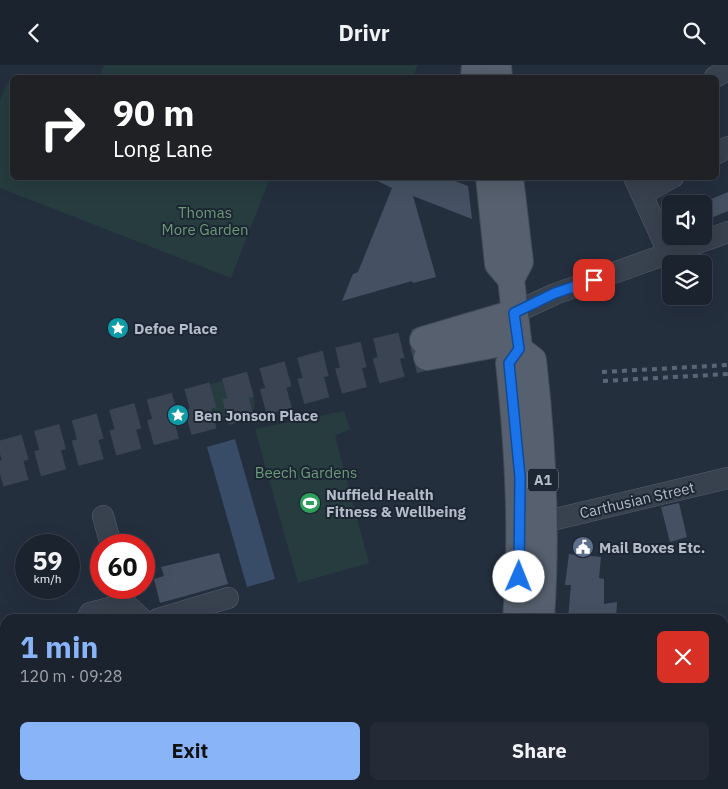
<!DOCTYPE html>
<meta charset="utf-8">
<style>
body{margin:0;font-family:"IBM Plex Sans",sans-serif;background:#242b36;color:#f1f3f6;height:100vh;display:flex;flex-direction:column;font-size:19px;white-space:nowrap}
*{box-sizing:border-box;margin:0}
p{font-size:16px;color:#a0a4aa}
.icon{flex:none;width:28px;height:28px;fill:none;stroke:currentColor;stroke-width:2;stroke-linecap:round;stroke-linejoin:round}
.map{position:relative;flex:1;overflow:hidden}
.drawer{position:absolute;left:0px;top:549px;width:729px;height:176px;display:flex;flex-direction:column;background:#1b232e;border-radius:15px 15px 0 0;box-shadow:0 5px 20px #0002,0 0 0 1px #39404a}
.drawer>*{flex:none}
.top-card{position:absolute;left:10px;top:10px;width:709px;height:105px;border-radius:8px;box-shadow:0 5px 20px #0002,0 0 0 1px #39404a;background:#202124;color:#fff;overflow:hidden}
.buttons{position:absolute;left:662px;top:130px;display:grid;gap:10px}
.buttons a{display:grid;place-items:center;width:50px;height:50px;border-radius:8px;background:#1b232e;box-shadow:0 5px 20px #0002,0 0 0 1px #39404a;font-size:25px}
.speed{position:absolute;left:15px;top:469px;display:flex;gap:10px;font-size:25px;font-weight:700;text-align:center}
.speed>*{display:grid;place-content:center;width:65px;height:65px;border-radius:50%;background:#1b232e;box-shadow:0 5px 20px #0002,0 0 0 1px #39404a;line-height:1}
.speed small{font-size:12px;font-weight:400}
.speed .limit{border:8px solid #d22;background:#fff;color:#111}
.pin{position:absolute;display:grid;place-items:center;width:42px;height:42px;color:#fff;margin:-21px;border-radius:10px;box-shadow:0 2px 8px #0006}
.me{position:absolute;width:55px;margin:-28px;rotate:1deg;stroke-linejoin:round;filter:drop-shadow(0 0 4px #0008)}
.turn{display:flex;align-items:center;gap:18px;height:105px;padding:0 20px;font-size:22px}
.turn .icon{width:65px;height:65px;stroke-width:2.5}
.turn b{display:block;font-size:35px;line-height:42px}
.round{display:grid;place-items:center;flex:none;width:52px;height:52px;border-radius:8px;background:#242b36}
.head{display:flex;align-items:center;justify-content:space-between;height:85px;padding:0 20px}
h1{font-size:30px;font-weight:700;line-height:38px;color:#8ab4f8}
.cta{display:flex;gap:10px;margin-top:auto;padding:10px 20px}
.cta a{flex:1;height:58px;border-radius:8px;background:#8ab4f8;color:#111;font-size:20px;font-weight:700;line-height:58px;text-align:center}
.cta a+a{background:#242b36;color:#f1f3f6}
header{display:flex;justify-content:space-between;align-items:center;height:65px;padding:0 20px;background:#1b232e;font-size:22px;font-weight:700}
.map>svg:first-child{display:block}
.green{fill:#263c3f}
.water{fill:#394c67}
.building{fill:#455162}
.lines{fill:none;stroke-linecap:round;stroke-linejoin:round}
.major-tunnel{stroke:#3a4453;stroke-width:26;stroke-dasharray:26 13;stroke-linecap:butt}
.minor-casing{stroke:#565f6c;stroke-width:22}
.major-casing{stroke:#414a57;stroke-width:28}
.minor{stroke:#38414e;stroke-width:21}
.major{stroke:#56606e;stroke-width:26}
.rail{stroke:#5a6575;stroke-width:4;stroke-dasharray:5 5;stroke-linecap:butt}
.route-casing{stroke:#114b97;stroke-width:12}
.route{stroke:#1a73e8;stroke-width:9}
.labels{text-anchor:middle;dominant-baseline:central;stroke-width:4;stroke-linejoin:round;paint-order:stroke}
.shield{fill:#1d2633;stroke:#878f9c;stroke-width:1}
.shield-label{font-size:14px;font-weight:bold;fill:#b4bcc9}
.park-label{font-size:15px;fill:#6b9a76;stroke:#1d2633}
.poi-label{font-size:15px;font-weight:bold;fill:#b4bcc9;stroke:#1d2633;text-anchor:start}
.street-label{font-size:15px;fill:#b4bcc9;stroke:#1d2633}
</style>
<header><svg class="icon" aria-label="back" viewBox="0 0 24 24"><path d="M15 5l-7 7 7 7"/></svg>Drivr<svg class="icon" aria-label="search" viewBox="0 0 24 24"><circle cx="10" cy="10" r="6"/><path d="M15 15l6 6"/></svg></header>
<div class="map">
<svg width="728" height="724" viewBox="0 0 728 724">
<rect width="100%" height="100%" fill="#242f3e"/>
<g class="green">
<polygon points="104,0 418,0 413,12 99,12"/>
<polygon points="7,19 12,21 12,112 270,113 231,213 0,123 0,35"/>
<polygon points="240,310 248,315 255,337 254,344 249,348 215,357 208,354 201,329 202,322"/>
<polygon points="344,346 350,364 335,371 369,498 298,518 255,364"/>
<polygon points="277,720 379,720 380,724 278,724"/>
</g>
<polygon class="water" points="235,374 275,514 247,522 207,382"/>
<g class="building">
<polygon points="369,112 445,112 468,121 472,154 413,131 436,212 413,218 412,216 342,236 353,209 358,207 392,123"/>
<polygon points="728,127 728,146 704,156 704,137"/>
<polygon points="679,438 687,472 670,477 661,442"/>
<polygon points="219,488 228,519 160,538 154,514 164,511 161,502"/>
<polygon points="569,489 601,492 599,513 604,514 604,539 617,537 616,554 568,554 571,520 565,520"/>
</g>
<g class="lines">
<g class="major-tunnel">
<polyline points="0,389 323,299 423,275"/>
<polyline points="0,409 427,292"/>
</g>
<g class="minor-casing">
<g id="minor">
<polyline points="715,12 728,5"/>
<polyline points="716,89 728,82"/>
<polyline points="634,112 669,189"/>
<polyline points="643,129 673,112"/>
<polyline points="514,248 555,229 728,167"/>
<polyline points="103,451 111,480"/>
<polyline points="545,454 556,454 728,413"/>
<polyline points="122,522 126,539 142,554"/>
<polyline points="87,554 90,548 126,539"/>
<polyline points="158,554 228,533"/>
<polyline points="0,680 5,680"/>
<polyline points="122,720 122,724"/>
<polyline points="611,720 611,724"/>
</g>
</g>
<g class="major-casing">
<g id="major">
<polyline points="498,0 499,12"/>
<polyline points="474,12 475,0"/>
<polyline points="489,112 498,199 511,214"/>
<path d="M 510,112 L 520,197 L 511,214 L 519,284 L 533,295 C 543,381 547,467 541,554"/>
<polyline points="423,275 514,248"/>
<polyline points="427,292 518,275"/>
<path d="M 516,554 C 523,467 518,383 509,298 L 519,284"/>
<polyline points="494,724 494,720"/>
<polyline points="520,724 520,720"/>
</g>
</g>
<use href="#minor" class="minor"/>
<use href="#major" class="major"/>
<g class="rail">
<polyline points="602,307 728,300"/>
<polyline points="603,316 728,309"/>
</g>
</g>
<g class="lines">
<g class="route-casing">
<polyline id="route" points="519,512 520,412 509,298 519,284 514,248 555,228 594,215"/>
</g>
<use href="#route" class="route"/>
</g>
<defs>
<g id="sight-disc" transform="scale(1.125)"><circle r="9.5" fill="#0f9aa8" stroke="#1d2633"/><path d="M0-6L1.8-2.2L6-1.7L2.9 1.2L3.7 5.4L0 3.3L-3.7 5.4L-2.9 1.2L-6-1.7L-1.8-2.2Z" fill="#fff"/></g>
<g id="stadium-disc" transform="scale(1.125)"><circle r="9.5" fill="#2e9e5b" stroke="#1d2633"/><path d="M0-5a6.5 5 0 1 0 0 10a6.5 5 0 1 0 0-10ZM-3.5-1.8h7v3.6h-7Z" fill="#fff"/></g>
<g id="civic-disc" transform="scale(1.125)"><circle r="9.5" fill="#5c6f8a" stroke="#1d2633"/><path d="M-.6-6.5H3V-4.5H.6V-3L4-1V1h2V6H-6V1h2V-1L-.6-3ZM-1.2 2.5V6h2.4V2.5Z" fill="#fff"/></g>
</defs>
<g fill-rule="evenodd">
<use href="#sight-disc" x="118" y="263"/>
<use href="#sight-disc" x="178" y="350"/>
<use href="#stadium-disc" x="310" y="438"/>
<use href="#civic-disc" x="583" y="482"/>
</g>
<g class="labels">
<rect class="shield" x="528" y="403.5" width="30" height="23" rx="4"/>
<g class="shield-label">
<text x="543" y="415">A1</text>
</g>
<g class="park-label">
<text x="205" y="147">Thomas<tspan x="205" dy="17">More Garden</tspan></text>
<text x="306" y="407">Beech Gardens</text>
</g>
<g class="poi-label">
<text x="134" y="263">Defoe Place</text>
<text x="194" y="350">Ben Jonson Place</text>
<text x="326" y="429">Nuffield Health<tspan x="326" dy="17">Fitness &amp; Wellbeing</tspan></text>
<text x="599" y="482">Mail Boxes Etc.</text>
</g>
<g class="street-label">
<text transform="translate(637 435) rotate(-13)">Carthusian Street</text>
</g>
</g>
</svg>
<div class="buttons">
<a><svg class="icon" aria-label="sound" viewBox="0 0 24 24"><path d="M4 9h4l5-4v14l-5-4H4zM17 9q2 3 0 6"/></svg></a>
<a><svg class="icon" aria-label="layers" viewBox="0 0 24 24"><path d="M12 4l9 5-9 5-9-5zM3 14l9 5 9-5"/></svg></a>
</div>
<div class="speed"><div>59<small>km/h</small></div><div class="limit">60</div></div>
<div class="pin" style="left:594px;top:215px;background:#d93025"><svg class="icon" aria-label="arrive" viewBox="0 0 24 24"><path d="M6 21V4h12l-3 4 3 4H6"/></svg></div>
<svg class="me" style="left:519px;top:512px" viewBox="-20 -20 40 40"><circle r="19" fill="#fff"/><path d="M0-13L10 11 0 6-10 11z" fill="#1a73e8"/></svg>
<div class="top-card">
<div class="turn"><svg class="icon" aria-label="right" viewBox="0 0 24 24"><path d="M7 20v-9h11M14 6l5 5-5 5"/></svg><div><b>90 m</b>Long Lane</div></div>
</div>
<section class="drawer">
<div class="head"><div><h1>1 min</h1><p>120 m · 09:28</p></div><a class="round" style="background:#d93025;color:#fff"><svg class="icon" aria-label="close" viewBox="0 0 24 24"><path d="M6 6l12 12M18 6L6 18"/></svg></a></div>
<div class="cta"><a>Exit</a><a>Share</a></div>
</section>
</div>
